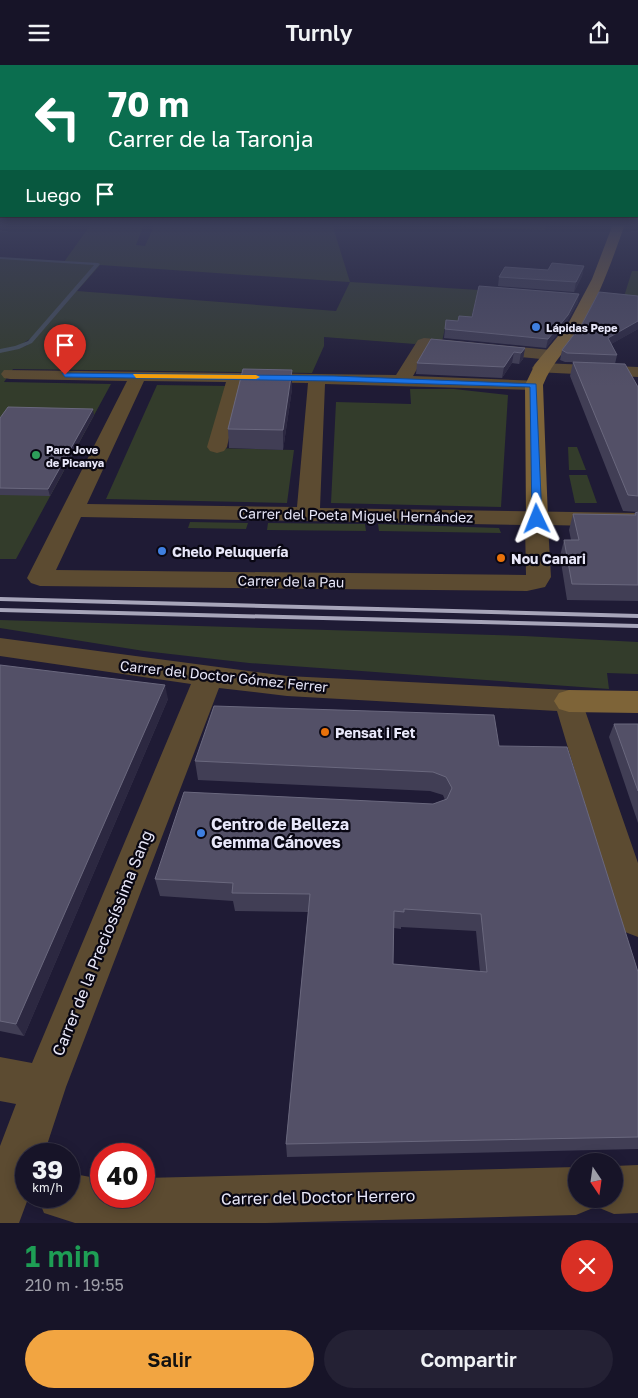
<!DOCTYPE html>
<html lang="es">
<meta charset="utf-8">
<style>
body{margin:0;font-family:"Golos Text",sans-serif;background:#242134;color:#f1f3f6;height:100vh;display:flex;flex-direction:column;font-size:19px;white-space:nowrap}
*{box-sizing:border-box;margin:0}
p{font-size:16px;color:#9e9ea8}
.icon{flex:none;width:28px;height:28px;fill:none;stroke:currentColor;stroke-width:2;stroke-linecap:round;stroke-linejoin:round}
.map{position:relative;height:1158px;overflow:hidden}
.panel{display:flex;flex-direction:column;background:#171428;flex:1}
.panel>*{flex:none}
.hud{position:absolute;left:0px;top:0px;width:639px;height:152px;box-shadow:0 2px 12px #0003,0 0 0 1px #363345;background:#0b6e4f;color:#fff;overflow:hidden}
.needle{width:32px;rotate:167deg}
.fabs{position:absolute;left:568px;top:1088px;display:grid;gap:10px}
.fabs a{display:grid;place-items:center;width:55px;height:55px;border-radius:50%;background:#171428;box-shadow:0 2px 12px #0003,0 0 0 1px #363345;font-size:25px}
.speed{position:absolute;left:15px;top:1078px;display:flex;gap:10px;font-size:25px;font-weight:700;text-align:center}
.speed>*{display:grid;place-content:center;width:65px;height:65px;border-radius:50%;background:#171428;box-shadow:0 2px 12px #0003,0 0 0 1px #363345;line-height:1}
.speed small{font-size:12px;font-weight:400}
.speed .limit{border:8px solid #d22;background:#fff;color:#111}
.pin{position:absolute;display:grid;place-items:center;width:42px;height:42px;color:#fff;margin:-51px -21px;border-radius:50% 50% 50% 0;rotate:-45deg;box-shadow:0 0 5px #0007}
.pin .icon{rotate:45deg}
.me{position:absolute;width:55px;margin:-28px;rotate:358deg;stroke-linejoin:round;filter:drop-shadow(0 0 4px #0008)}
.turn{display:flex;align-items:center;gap:18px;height:105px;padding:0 25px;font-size:22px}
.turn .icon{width:65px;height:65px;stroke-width:2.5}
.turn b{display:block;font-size:35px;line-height:42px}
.then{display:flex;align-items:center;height:48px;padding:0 25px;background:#0003;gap:10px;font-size:19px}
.round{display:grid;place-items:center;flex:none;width:52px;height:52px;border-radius:26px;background:#242134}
.summary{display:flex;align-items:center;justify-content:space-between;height:85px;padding:0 25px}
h1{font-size:30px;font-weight:600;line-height:38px;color:#1e9e55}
.button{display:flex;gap:10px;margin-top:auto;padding:10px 25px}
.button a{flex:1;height:58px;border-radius:30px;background:#f2a541;color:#111;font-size:20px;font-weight:600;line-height:58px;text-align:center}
.button a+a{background:#242134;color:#f1f3f6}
header{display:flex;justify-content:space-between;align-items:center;height:65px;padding:0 25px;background:#171428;font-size:22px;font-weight:600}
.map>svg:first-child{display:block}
.green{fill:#333c2b;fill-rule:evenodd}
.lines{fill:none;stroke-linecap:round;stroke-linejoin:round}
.stream{fill:#46515c;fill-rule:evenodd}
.street{fill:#5c4b31;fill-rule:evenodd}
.secondary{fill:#7e6438;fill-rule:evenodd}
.rail{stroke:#a7a5ba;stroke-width:4}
.wall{fill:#413e55;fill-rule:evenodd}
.shaded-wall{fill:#2c2841}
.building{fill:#535067;stroke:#6a687e;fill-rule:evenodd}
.route{fill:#1a73e8;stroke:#114b97}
.slow{fill:#f59e0b}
.shop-dot{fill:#3f7fe0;stroke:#090713;stroke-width:2}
.leisure-dot{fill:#2e9e5b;stroke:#090713;stroke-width:2}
.food-dot{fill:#e8710a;stroke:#090713;stroke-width:2}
.labels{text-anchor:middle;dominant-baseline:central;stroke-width:4.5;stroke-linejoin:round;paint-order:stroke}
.far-poi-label{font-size:11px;font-weight:bold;fill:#e8e7f9;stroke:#090713;text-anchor:start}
.street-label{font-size:14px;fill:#e8e7f9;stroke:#090713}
.poi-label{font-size:14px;font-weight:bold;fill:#e8e7f9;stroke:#090713;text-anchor:start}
.near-poi-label{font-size:16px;font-weight:bold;fill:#e8e7f9;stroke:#090713;text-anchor:start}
.near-street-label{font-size:16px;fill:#e8e7f9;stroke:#090713}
</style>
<header><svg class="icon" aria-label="menu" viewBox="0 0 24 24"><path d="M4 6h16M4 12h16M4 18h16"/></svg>Turnly<svg class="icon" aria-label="share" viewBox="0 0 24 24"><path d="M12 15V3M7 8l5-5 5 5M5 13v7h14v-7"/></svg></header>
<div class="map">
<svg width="638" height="1158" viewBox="0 0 638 1158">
<rect width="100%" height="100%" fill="#1f1b35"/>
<g class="green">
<path d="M 91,159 L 144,159 L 136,180 L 145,181 L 155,159 L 332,159 L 350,217 L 479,225 L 469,260 L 446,258 L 442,277 L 422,276 L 415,279 L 324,272 L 324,281 L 312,308 L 13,304 L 4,317 L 111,319 L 16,494 L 0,494 L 0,286 L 26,281 L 41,267 L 17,282 L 0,285 L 0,193 L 64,197 ZM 100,200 L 349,217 L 350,217 L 336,246 L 77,226 Z"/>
<polygon points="404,159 546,159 545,165"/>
<polygon points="632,206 638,206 638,239 622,238"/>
<polygon points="157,320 230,321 212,383 294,385 287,438 106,434"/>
<polygon points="410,324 454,324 508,330 501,442 331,438 336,337 411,339"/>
<polygon points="568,382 577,382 586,405 569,405"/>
<polygon points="569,410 587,410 597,438 575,438"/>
<polygon points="190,457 248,458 246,464 188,463"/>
<polygon points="268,458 365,459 366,466 267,465"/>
<polygon points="378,459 499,463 501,468 379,466"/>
<polygon points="0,555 524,571 638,577 638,609 607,608 609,624 249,598 144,586 0,563"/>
</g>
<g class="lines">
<polygon class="stream" points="0,192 98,198 100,199 32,278 19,284 0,288 0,284 15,281 28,276 94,200 0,194"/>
<g class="street">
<path d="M 424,273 L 551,285 L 557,286 L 559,290 L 557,294 L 551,295 L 429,283 L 413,311 L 540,316 L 543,320 L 540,324 L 534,325 L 325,319 L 320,443 L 638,448 L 638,462 L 548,460 L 551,512 L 545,522 L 527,526 L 40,521 L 31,518 L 27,513 L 127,316 L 10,314 L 4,313 L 1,309 L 4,305 L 396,310 L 418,275 ZM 144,316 L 226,317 L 207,382 L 210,386 L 217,388 L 224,386 L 227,382 L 241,317 L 308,318 L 297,442 L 87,439 ZM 81,452 L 525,460 L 526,510 L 56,505 Z"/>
<polygon points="541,298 638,302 638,312 535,307 532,303 535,299"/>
<polygon points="0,573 287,611 569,625 579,628 638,798 638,872 625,867 619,854 557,646 287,631 219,623 66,1022 44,1089 26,1089 26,1131 29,1131 19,1158 0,1158 0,1081 16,1039 0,1036 0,992 32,998 191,619 0,591"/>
<polygon points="638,1100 638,1148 614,1149 597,1142 595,1138 593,1143 576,1150 266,1158 75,1158 44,1148 37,1131 69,1131 69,1108 101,1114 101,1131 144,1131 144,1113 576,1102 576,1134 614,1134 614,1101"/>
</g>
<g class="secondary">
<path d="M 613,159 L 625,159 C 613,193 601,227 583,259 C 571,281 552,296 543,320 L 548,454 L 545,459 L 537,461 L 529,459 L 526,454 L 525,320 L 535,299 L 568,259 L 592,214 Z"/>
<polygon points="569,625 638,626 638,648 569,647 559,644 554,636 559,628"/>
</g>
<g class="rail">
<polyline points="0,534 638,551"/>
<polyline points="0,545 638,561"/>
</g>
</g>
<g class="wall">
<polygon points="584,201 582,211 574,227 498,221 499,212"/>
<polygon points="638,231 638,264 611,279 617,290 615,299 638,322 638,447 623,446 570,311 573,297 565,297 560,295 562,285"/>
<polygon points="578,237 566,258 546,283 444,273 446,255 458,256 472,252"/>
<polygon points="525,283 523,294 519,299 512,298 502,313 416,309 417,298"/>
<polygon points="292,324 283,385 229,383 228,364"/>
<polygon points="94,350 50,431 0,430 0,353"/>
<polygon points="638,447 638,536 567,535 560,491 564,475 571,475 569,465 573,449 634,450 635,448"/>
<polygon points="0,600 168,634 24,971 0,966"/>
<polygon points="614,659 638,659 638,758 609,672"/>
<path d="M 499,681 L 638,907 L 638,1084 L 287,1092 L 286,1079 L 308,847 L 235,846 L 233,836 L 160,831 L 155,814 L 433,739 L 445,735 L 443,730 L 430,726 L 198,715 L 195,696 ZM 401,862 L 476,866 L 480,907 L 393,899 L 394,863 L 401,864 Z"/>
</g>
<g class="shaded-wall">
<polygon points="584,201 582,211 574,227 576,217"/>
<polygon points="579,229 578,237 566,258 546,283 548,274"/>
<polygon points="638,256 638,264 606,282 608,273"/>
<polygon points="525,283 523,294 519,299 521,288"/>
<polygon points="514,287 512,298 502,313 504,302"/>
<polygon points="292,305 292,324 283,385 283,365"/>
<polygon points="93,344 94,350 50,431 48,424"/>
<polygon points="165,620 168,634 24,971 16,959"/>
</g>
<g class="building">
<polygon points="552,198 584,201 576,217 499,212 505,202 548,205"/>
<polygon points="479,221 579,229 568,250 548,274 445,264 446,255 458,256 459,251 472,252"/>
<polygon points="599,227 638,231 638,256 608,273 617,290 567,288 562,285 582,259"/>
<polygon points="431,274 525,283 521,288 514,287 504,302 417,298"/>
<polygon points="573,297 625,299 638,322 638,431 628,430"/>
<polygon points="243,304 292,305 283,365 228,364"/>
<polygon points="8,342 93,344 48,424 0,423 0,353"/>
<polygon points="638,447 638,520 572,519 564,475 579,475 573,449 636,450 635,448"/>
<polygon points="0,600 165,620 16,959 0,956"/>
<path d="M 214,641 L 494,650 L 499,681 L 567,682 L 638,907 L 638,1072 L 286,1079 L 310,829 L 232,828 L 233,818 L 155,814 L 184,727 L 433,739 L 447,734 L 452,723 L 446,712 L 433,707 L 195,696 ZM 404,844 L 481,849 L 487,907 L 393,899 L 394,846 L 404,847 Z"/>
<polygon points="614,659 638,659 638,726"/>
</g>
<linearGradient id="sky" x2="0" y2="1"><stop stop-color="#110f1d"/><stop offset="0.5" stop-color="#3c3f5c"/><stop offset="1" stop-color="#3c3f5c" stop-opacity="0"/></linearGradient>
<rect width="638" height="321" fill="url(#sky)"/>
<polygon class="route" points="62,308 334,311 536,319 542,454 537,456 532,454 530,322 334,316 65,312"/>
<polygon class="slow" points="133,309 256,310 260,312 256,314 136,313"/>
<g class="shop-dot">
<circle cx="536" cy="262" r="5"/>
<circle cx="162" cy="486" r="5"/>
<circle cx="201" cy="768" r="5"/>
</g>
<circle class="leisure-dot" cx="36" cy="390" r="5"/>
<g class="food-dot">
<circle cx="501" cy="493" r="5"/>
<circle cx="325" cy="667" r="5"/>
</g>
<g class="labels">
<g class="far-poi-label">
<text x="546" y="262">Lápidas Pepe</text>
<text x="46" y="384">Parc Jove<tspan x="46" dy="13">de Picanya</tspan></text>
</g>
<g class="street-label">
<text transform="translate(356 450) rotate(1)">Carrer del Poeta Miguel Hernández</text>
<text transform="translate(291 516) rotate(1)">Carrer de la Pau</text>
<text transform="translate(224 611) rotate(6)">Carrer del Doctor Gómez Ferrer</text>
</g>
<g class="poi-label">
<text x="172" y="486">Chelo Peluquería</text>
<text x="511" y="493">Nou Canari</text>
<text x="335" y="667">Pensat i Fet</text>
</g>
<g class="near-poi-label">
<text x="211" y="759">Centro de Belleza<tspan x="211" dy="18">Gemma Cánoves</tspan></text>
</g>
<g class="near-street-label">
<text transform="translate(102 878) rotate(-68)">Carrer de la Preciosíssima Sang</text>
<text transform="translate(318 1132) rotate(-1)">Carrer del Doctor Herrero</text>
</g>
</g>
</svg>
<div class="fabs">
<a><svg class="needle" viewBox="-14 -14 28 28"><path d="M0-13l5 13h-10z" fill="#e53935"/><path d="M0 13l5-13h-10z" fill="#9e9ea8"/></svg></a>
</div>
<div class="speed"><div>39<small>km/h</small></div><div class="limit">40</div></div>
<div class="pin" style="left:65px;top:310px;background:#d93025"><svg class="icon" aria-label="arrive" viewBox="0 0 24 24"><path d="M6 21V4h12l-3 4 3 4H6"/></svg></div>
<svg class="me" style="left:537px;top:454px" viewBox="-20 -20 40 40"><path d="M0-17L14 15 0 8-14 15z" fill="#1a73e8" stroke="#fff" stroke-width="4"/></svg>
<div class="hud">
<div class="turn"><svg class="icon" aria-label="left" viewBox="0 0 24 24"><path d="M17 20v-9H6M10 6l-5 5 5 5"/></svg><div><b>70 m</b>Carrer de la Taronja</div></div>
<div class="then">Luego<svg class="icon" aria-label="arrive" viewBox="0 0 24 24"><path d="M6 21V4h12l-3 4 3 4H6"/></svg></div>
</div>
</div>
<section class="panel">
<div class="summary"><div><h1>1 min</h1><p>210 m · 19:55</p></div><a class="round" style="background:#d93025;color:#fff"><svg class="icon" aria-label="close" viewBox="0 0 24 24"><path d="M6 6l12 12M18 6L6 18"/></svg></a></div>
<div class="button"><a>Salir</a><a>Compartir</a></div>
</section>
